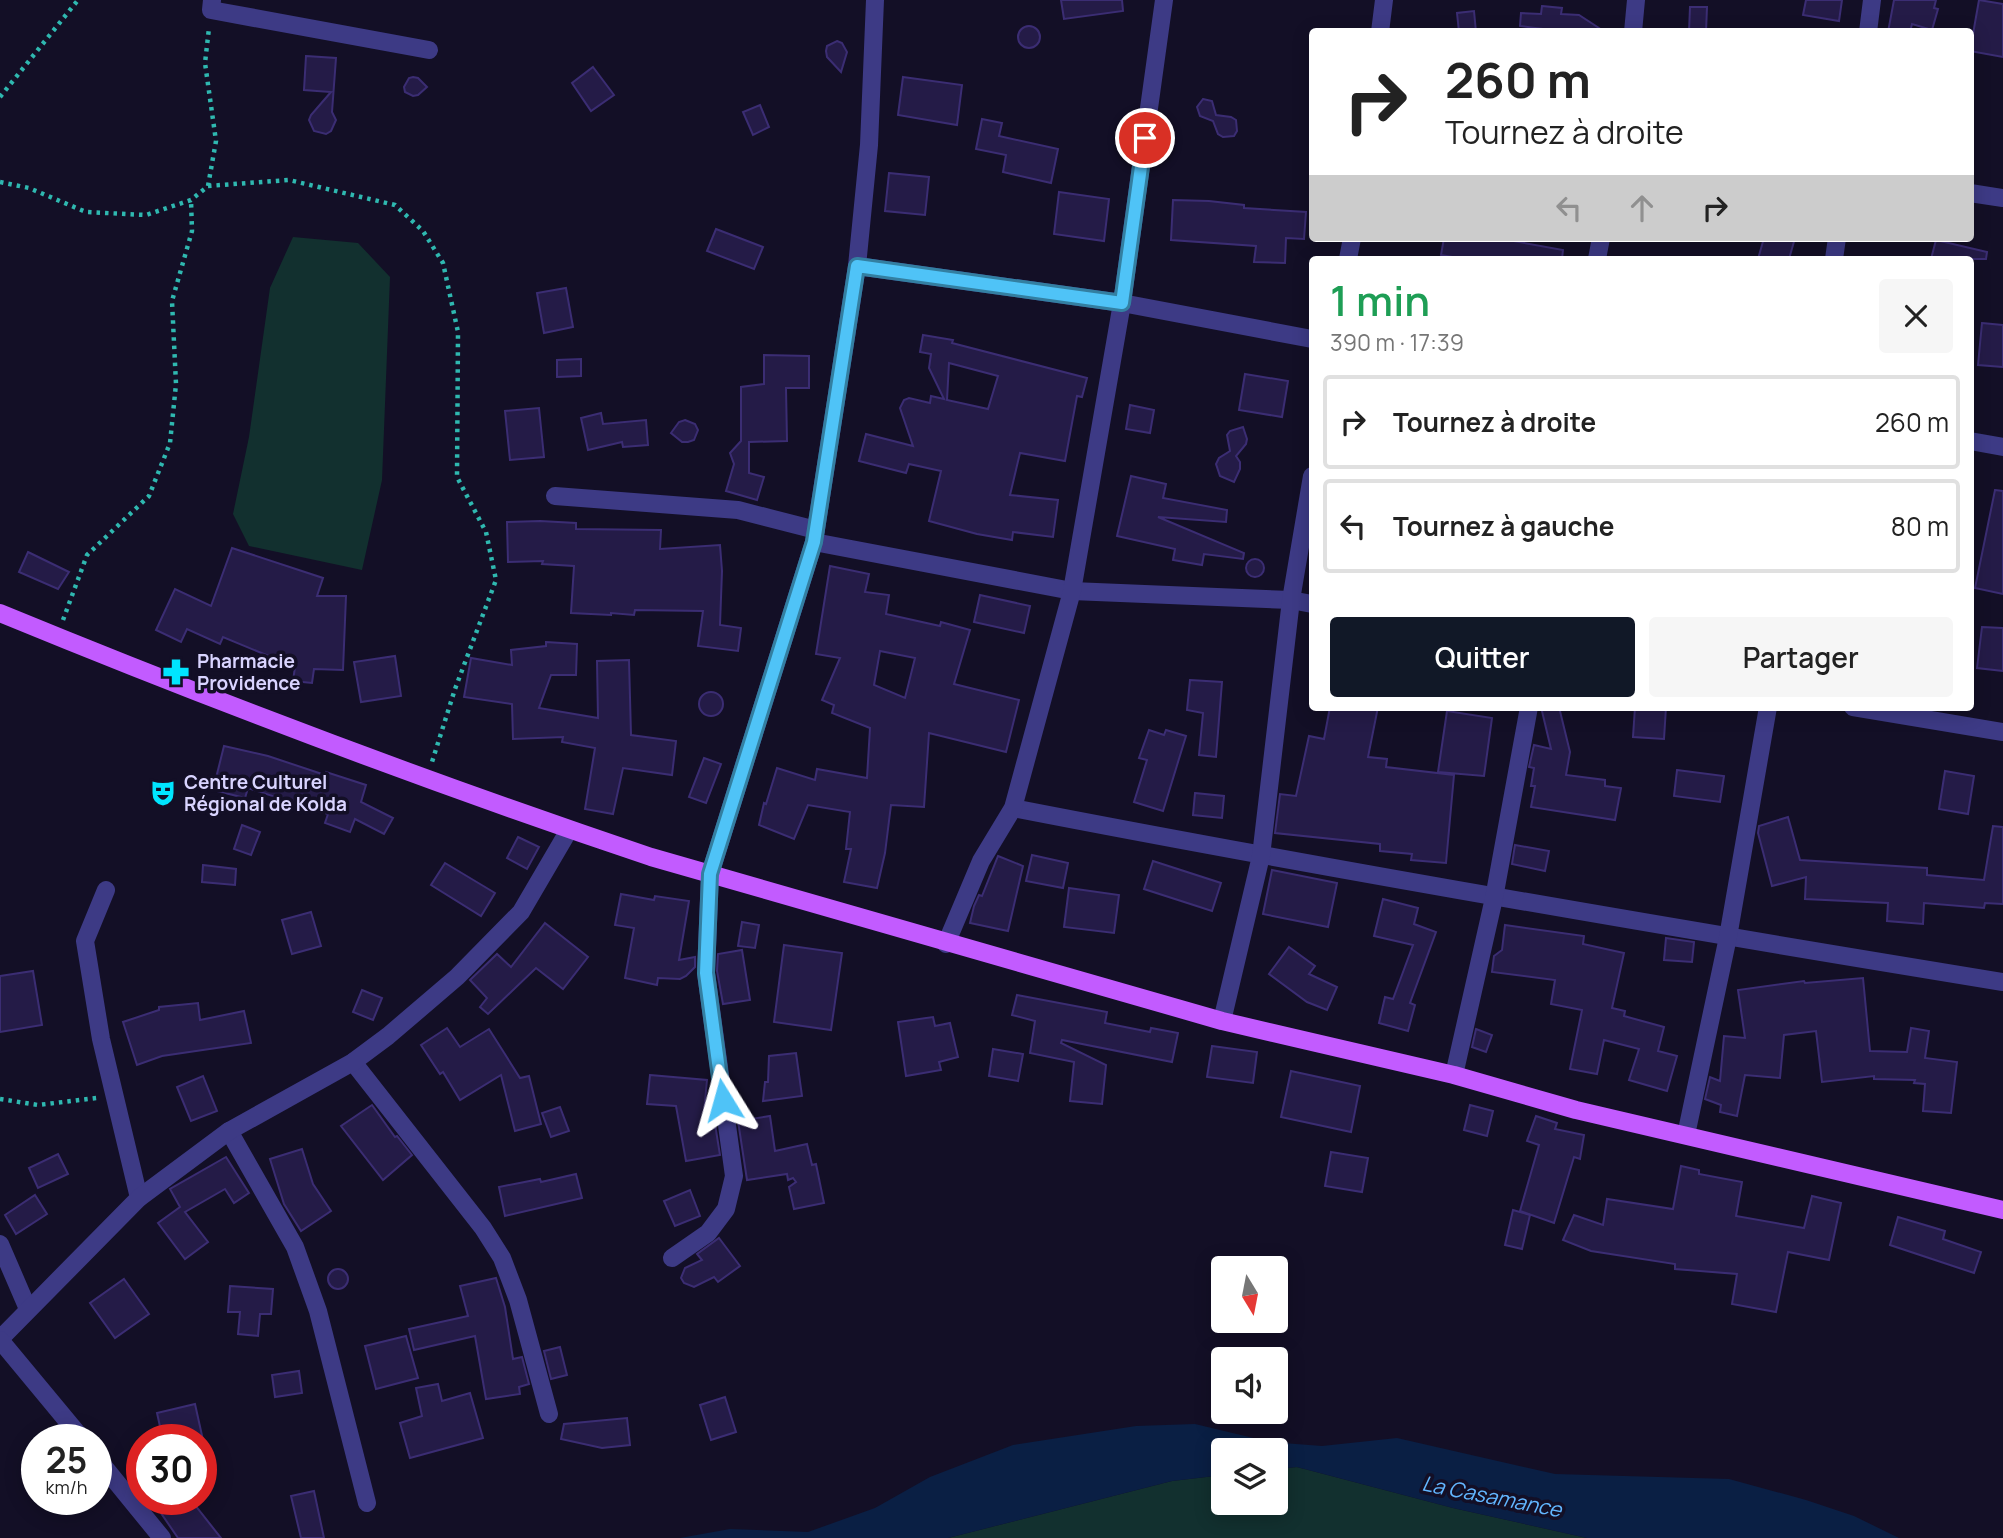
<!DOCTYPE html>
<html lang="fr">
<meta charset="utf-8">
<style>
body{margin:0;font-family:Manrope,sans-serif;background:#f6f6f6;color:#222;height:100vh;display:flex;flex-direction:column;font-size:26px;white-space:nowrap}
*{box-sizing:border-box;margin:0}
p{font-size:23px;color:#767676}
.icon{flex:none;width:38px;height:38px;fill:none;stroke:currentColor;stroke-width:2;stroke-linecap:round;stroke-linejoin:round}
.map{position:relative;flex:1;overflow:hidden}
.panel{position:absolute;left:1309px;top:256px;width:665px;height:455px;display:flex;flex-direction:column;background:#fff;border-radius:7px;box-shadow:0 4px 18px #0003}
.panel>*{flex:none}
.hud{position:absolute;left:1309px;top:28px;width:665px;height:214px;border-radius:7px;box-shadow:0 4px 18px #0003;background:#fff;color:#222;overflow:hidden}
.needle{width:46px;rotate:170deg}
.controls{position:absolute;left:1211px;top:1256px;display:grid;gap:14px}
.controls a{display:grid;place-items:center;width:77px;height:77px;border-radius:7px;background:#fff;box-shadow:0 4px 18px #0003;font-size:35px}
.speed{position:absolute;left:21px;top:1424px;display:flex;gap:14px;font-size:35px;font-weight:700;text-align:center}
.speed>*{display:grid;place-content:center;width:91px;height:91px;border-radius:50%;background:#fff;box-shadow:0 4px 18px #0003;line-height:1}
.speed small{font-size:18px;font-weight:400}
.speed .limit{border:10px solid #d22;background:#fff;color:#111}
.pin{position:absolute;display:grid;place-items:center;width:60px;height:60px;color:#fff;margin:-30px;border:4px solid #fff;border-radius:50%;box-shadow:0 2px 7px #0007}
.me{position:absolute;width:77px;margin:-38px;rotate:352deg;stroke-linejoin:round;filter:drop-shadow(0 0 5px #0008)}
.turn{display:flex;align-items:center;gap:24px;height:147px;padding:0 21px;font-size:32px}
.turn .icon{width:91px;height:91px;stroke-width:2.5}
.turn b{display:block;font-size:49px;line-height:60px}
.lanes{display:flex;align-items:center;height:66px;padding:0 21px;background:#0003;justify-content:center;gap:35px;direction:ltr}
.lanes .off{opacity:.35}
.round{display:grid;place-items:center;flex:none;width:74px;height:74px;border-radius:7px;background:#f6f6f6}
.overview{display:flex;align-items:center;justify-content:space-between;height:119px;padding:0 21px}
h1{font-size:42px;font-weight:600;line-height:52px;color:#1e9e55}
.button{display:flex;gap:14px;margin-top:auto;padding:14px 21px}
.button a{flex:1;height:80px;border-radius:7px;background:#111827;color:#fff;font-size:28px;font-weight:600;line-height:80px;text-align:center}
.button a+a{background:#f6f6f6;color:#222}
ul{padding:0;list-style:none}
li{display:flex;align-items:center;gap:21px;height:94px;margin:0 14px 10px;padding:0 7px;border:4px solid #e0e0e0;border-radius:7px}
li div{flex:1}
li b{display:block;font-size:26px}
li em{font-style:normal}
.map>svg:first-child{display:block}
.green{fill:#12302f}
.water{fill:#0a1f44}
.building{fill:#241b47;stroke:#3b2d73;stroke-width:2;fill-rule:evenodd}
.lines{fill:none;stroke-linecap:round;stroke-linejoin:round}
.path{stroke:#2fb8b0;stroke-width:4.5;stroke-dasharray:3.5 5;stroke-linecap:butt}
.minor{stroke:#3d3a85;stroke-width:18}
.major{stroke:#c25bff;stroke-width:18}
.route-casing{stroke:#337fa1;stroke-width:18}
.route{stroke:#4fc3f7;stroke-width:12}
.labels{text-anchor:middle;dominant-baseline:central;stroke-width:7;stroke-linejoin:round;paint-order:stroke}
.poi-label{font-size:19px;font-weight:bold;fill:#d9d4ff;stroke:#130f26;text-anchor:start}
.water-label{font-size:21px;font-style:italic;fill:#62b6ff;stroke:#130f26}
</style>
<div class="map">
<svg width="2003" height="1538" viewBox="0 0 2003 1538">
<rect width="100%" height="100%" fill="#130f26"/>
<g class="green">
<polygon points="293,237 358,243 390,277 382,480 362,570 249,546 233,514 249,437 270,288"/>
<polygon points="1297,1467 1453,1508 1587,1538 948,1538 1172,1481 1223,1475 1223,1503 1276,1503 1276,1469"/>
</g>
<polygon class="water" points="1195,1424 1270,1442 1322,1446 1397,1438 1555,1474 1729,1479 1806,1500 1854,1516 1899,1538 1587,1538 1453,1508 1297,1467 1276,1469 1276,1451 1223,1451 1223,1475 1172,1481 948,1538 680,1538 730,1529 808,1532 875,1508 930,1477 1013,1445 1136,1426"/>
<g class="building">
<polygon points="1061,0 1122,0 1123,11 1064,19"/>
<polygon points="1806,0 1842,0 1839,21 1803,15"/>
<polygon points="1894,0 1936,0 1934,8 1938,9 1932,30 1912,24 1910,32 1888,32"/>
<polygon points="1979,0 2003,4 2003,57 1970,51"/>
<polygon points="1542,6 1562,8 1561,14 1579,15 1605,32 1566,32 1520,26 1521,13 1541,14"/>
<polygon points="1690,7 1707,7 1706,32 1689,32"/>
<polygon points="1474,11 1476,32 1459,32 1457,13"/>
<circle cx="1029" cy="37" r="11"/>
<polygon points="837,41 842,43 847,52 841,72 827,57 826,51 827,46"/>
<polygon points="306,56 336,58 332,112 336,120 331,131 326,134 314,131 309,120 311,115 331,92 304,90"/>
<polygon points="593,67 614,95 591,111 572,83"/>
<polygon points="413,77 418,78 427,87 418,95 413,96 405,92 404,87 409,78"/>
<polygon points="903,77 962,85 957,125 898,115"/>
<polygon points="1203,99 1212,101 1216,115 1231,117 1236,120 1237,131 1234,136 1223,137 1218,134 1213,121 1200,116 1197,107"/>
<polygon points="760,105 769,127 753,135 743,112"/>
<polygon points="982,119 1002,123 999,136 1058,149 1051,183 1003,172 1006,155 976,149"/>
<polygon points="889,173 929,177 925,215 885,211"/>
<polygon points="1059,192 1109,199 1104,241 1054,234"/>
<polygon points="1173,200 1209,201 1244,205 1244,208 1306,212 1304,239 1286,238 1285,263 1254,262 1256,246 1171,240"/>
<polygon points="716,229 763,247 754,269 707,251"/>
<polygon points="1444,238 1497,238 1563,250 1562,259 1464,259 1441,255"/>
<polygon points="1764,238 1795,238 1789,259 1758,259"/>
<polygon points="1936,240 1987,252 1986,259 1931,259"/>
<polygon points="566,288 573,327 544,333 537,293"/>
<polygon points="1982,323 2003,325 2003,367 1978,365"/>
<path d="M 923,335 L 953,340 L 952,343 L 1087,378 L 1082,397 L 1077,396 L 1065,461 L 1020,453 L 1010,495 L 1058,500 L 1053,537 L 1013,532 L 1012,540 L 977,534 L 929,521 L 941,471 L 909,464 L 906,473 L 859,461 L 866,434 L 913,446 L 900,408 L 904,400 L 909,398 L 930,403 L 931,396 L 944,399 L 929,368 L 931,354 L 920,352 ZM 949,363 L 998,376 L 988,409 L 947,400 Z"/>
<polygon points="764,355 809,356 809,388 786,388 787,441 749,442 749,473 764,477 757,500 726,491 734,464 730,453 741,441 741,387 764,384"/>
<polygon points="581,359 581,376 557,377 557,360"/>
<polygon points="1245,374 1288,381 1282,417 1239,410"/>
<polygon points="1130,405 1154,410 1150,433 1126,429"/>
<polygon points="539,408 544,457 510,460 505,411"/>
<polygon points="601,413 603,424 646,420 648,445 623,447 622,442 588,450 581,418"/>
<polygon points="685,420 695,424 698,430 694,440 688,442 682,442 671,433 679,422"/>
<polygon points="1243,427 1247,439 1246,444 1236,456 1240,462 1240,469 1234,482 1220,476 1216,464 1219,458 1230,451 1227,435 1230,431"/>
<polygon points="1131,476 1166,484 1163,498 1227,510 1226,522 1158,517 1244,553 1243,559 1204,554 1202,565 1173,560 1175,549 1117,536"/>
<polygon points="1995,490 2003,491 2003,594 1975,588"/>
<polygon points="540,521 576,523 576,529 661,530 660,549 720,545 722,571 720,625 741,628 738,651 698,646 703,611 635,610 634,615 611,613 611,615 571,613 574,566 542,564 543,561 508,562 507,522"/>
<polygon points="232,548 323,578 317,596 346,596 343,670 314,669 312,683 293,681 295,667 223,637 220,644 187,629 181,642 156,630 175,589 211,606"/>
<polygon points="28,552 69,572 58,589 19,572"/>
<circle cx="1255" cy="568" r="9"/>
<path d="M 830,566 L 869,574 L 865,592 L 889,595 L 886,614 L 940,626 L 941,622 L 970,630 L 954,684 L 1019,700 L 1006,752 L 929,733 L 924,807 L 891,805 L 885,853 L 877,888 L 844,882 L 851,849 L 846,849 L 850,812 L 808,805 L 794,839 L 759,825 L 764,803 L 766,804 L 777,768 L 815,780 L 817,769 L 867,778 L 870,728 L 832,713 L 834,705 L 822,700 L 840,658 L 816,654 ZM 880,651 L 915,658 L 905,698 L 874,685 Z"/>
<polygon points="980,595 1030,606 1024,633 974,622"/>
<polygon points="1982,627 2003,628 2003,671 1977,668"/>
<polygon points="546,642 577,644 576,675 551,675 539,708 598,718 597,661 629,660 631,735 676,741 672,775 623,768 613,814 585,809 595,748 562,742 563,737 513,739 512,704 464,697 471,658 512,665 511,650 546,646"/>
<polygon points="395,656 401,696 361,702 354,662"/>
<polygon points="1190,680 1222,682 1216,757 1199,755 1203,713 1187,710"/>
<circle cx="711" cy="704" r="12"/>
<polygon points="1330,707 1378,707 1368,757 1387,759 1386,767 1454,775 1446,863 1411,860 1412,854 1380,851 1380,844 1275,833 1280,794 1296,796 1309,736 1324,739"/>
<polygon points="1541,707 1559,707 1570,752 1566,775 1605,780 1605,786 1621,788 1615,820 1531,807 1535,786 1531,786 1534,768 1529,767 1534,745 1551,749"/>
<polygon points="1635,707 1666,707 1664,739 1633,737"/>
<polygon points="1447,711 1492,718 1484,776 1438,772"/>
<polygon points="1149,730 1164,735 1166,730 1186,736 1163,811 1134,802 1147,760 1139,758"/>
<polygon points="224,746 268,756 325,775 326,772 366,785 361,802 393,818 384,834 355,819 350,832 325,823 328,814 248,788 245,798 213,790"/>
<polygon points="704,758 721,764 706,803 689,797"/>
<polygon points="1677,770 1724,776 1720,802 1674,796"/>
<polygon points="1945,771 1974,776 1968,814 1939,809"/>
<polygon points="1195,793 1224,796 1222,818 1193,815"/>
<polygon points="1788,817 1800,860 1927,868 1927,875 1984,880 1993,826 2003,827 2003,904 1985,903 1984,908 1924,903 1923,924 1887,921 1888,903 1805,899 1806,877 1772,886 1758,833 1759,826"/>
<polygon points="242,825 260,832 251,855 234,849"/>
<polygon points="518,837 539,847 527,869 507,858"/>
<polygon points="1515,845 1549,851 1545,871 1512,864"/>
<polygon points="1032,855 1068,863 1063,888 1026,881"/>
<polygon points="998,856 1023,866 1008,931 970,923 974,906 979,895 982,896"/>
<polygon points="1153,861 1221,883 1212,911 1144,889"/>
<polygon points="445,863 495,893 481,916 431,885"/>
<polygon points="203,865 236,869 235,885 202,882"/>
<polygon points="1272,870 1337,883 1328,927 1263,914"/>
<polygon points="1069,888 1119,895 1114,933 1064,927"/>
<polygon points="621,894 654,900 655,896 689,901 679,960 695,957 695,967 686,976 680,979 658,978 657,985 625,978 634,928 615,925"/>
<polygon points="1383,899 1418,908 1414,924 1436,932 1410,1003 1415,1005 1408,1031 1379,1023 1385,997 1393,999 1413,945 1374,936"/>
<polygon points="311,912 321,946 292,954 282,920"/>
<polygon points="742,922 759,925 755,948 738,946"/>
<polygon points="545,923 588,957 563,989 536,968 488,1014 480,1007 487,998 470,980 497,954 511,967"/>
<polygon points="1505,925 1584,936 1583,944 1624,953 1612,1008 1625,1011 1624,1016 1664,1027 1658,1051 1677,1056 1667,1091 1629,1080 1639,1049 1604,1040 1597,1074 1570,1069 1582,1010 1551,1004 1555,980 1492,972 1494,956 1502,950"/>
<polygon points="1666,938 1694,942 1692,962 1664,960"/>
<polygon points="784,945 842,953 831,1030 774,1022"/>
<polygon points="1289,947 1315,966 1309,974 1337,987 1327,1010 1307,1002 1269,974"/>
<polygon points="742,950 750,1000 723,1004 717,971 718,954"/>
<polygon points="33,971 42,1025 0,1032 0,976"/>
<polygon points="1863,978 1870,1051 1907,1052 1911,1028 1929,1031 1925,1058 1957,1062 1951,1113 1923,1111 1925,1084 1914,1083 1915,1080 1874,1079 1874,1076 1822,1082 1816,1031 1784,1035 1780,1078 1745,1075 1737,1116 1720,1112 1721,1105 1705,1099 1710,1077 1720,1081 1724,1036 1745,1038 1738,990 1804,981 1805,983"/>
<polygon points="362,990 382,998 373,1020 353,1012"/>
<polygon points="1017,995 1107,1012 1105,1023 1150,1032 1151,1028 1178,1033 1172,1062 1062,1040 1061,1043 1106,1065 1102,1104 1070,1101 1074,1062 1030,1053 1035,1021 1012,1015"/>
<polygon points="198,1003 200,1020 244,1011 251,1043 162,1056 137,1065 123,1022 159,1010 159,1007"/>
<polygon points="933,1017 935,1026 950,1023 958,1057 939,1062 941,1070 906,1076 898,1022"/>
<polygon points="447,1028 460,1047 489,1029 520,1078 529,1076 541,1124 515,1131 501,1075 460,1100 443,1072 440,1074 421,1045"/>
<polygon points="1476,1029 1492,1035 1486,1052 1472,1047"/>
<polygon points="1212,1046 1257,1052 1253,1083 1207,1077"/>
<polygon points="993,1049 1023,1054 1018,1081 989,1076"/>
<polygon points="796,1053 802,1096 763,1101 765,1082 768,1082 769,1056"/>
<polygon points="1291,1071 1360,1086 1351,1132 1281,1117"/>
<polygon points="650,1075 707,1080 703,1123 712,1121 712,1124 715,1124 720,1155 686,1161 676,1106 647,1104"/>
<polygon points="203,1076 217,1111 191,1121 177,1087"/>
<polygon points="372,1105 395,1137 397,1136 412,1155 383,1180 341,1126"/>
<polygon points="1470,1105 1493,1111 1487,1136 1464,1130"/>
<polygon points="560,1107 569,1131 551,1137 542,1113"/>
<polygon points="770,1116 775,1151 807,1144 812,1165 816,1164 824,1203 794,1209 789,1187 796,1182 793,1178 788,1180 787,1174 747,1180 738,1121"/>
<polygon points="1536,1116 1557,1123 1555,1129 1584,1135 1580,1159 1574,1157 1554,1223 1520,1211 1539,1145 1527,1141"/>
<polygon points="302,1149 313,1184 331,1211 301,1231 284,1204 270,1159"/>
<polygon points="1331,1152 1368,1158 1362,1192 1325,1186"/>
<polygon points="58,1154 68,1174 38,1188 29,1168"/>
<polygon points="226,1157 249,1193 234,1203 225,1189 185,1212 208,1242 185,1259 158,1223 180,1207 170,1189"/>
<polygon points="1681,1166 1699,1170 1699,1174 1742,1182 1736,1216 1804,1228 1812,1196 1841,1203 1829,1260 1788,1252 1776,1312 1732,1304 1737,1274 1675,1269 1675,1264 1591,1251 1563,1240 1574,1215 1603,1225 1607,1199 1673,1209"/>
<polygon points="576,1174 582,1198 505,1216 499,1187 540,1179 541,1182"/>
<polygon points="690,1190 700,1216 675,1226 664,1201"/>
<polygon points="35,1195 47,1214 16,1234 5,1215"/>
<polygon points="1513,1210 1530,1215 1522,1249 1505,1245"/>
<polygon points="1898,1217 1945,1231 1943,1239 1981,1252 1974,1273 1890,1245"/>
<polygon points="719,1238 740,1266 718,1282 714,1277 694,1287 684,1283 681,1278 685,1268 702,1260 697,1254"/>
<circle cx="338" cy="1279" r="10"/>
<polygon points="496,1278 505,1307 513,1359 522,1357 529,1384 519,1387 520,1394 486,1399 475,1336 414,1350 409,1329 468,1316 460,1286"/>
<polygon points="124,1279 149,1314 115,1338 90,1303"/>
<polygon points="230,1286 273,1289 271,1314 260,1314 258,1336 238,1334 240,1312 228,1312"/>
<polygon points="406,1336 418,1378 376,1389 365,1346"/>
<polygon points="560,1347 567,1375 551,1379 544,1351"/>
<polygon points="299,1371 302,1393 275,1397 272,1375"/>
<polygon points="438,1384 442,1401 470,1393 483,1438 410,1458 400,1423 422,1416 416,1388"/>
<polygon points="725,1397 736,1432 711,1440 700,1405"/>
<polygon points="195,1404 203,1440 163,1440 157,1413"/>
<polygon points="627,1418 630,1445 602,1448 561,1439 564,1424"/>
<polygon points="314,1491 324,1538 301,1538 291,1496"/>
<polygon points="152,1500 191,1500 221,1538 178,1538"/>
</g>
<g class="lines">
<g class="path">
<polyline points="0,97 78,0"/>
<polyline points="0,182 29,188 86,212 146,215 191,200 208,186 216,141 205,63 209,28"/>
<polyline points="208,186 289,180 395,205 423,231 443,263 458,332 457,477 486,532 496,580 455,689 432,762"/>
<polyline points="63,620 87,555 149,496 170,443 176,384 172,301 192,231 191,200"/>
<polyline points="0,1099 38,1105 97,1098"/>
</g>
<g class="minor">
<polyline points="212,0 211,10 429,50"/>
<polyline points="1380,32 1384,0"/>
<polyline points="1633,32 1636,0"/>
<polyline points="1868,32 1872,0"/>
<polyline points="1970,193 2003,198"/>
<polyline points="1348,259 1352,238"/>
<polyline points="1597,259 1601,238"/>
<polyline points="1834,259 1837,238"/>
<polyline points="857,266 1122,303 1312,339"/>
<polyline points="1970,441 2003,447"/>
<polyline points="555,496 738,510 816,530"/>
<polyline points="814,542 1072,591 1291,600 1312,604"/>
<polyline points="1853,707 2003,732"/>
<path d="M 1013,808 C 1342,872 1672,928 2003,982"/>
<polyline points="106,890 85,941 101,1039 139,1198"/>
<polyline points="946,944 981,861 1013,808 1072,591 1122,303 1164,0"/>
<polyline points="1222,1021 1261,856 1291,600 1312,476"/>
<polyline points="353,1062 483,1228 502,1258 518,1300 549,1414"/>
<polyline points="1454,1075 1494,898 1529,707"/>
<polyline points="229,1131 295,1247 318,1311 367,1503"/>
<polyline points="1686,1135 1728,937 1768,707"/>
<polyline points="0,1244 28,1309"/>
<polyline points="672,1258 708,1233 726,1209 734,1176 706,973 710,874 814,542 857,266 869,145 875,0"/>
<polyline points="0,1339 139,1198 229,1131 353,1062 388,1036 457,977 521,912 569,830"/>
<polyline points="0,1340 83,1440"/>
<polyline points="96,1457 162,1538"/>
</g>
<path class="major" d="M 0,613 C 214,701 431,783 651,857 L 1222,1021 L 1454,1075 L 1576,1110 L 2003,1210"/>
</g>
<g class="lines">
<g class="route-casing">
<polyline id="route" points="723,1100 706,973 710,874 814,542 857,266 1122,303 1145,138"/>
</g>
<use href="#route" class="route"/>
</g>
<defs>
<g id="pharmacy-bare" transform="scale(2.1)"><path d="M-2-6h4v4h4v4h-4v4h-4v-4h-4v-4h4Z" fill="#00e5ff" stroke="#130f26" stroke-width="2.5" paint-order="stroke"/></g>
<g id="theatre-bare" transform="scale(2.1)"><path d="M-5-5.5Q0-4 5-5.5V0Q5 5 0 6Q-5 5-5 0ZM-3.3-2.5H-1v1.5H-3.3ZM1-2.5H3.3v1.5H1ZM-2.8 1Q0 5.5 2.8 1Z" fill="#00e5ff" stroke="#130f26" stroke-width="2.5" paint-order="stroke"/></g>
</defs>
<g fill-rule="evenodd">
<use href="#pharmacy-bare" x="176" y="672"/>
<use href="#theatre-bare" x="163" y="793"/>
</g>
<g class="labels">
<g class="poi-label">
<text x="197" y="661">Pharmacie<tspan x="197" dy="22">Providence</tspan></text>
<text x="184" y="782">Centre Culturel<tspan x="184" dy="22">Régional de Kolda</tspan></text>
</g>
<g class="water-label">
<text transform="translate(1492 1496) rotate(11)">La Casamance</text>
</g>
</g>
</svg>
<div class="controls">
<a><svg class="needle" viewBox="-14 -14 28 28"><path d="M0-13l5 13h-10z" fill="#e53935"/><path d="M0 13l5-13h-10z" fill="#767676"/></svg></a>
<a><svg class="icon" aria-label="sound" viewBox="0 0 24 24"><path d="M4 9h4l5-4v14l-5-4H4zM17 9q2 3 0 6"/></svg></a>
<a><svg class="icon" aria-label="layers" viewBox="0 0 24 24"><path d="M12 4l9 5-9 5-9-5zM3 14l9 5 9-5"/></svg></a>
</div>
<div class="speed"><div>25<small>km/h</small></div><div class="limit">30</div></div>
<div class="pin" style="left:1145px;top:138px;background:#d93025"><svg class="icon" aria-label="arrive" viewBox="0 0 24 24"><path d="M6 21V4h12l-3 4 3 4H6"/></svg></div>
<svg class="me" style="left:723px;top:1100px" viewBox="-20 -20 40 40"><path d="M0-17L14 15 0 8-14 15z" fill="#4fc3f7" stroke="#fff" stroke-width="4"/></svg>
<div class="hud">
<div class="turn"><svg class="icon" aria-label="right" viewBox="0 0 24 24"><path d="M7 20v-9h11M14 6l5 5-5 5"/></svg><div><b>260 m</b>Tournez à droite</div></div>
<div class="lanes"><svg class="icon off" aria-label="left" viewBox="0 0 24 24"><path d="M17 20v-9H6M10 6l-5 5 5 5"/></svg><svg class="icon off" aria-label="ahead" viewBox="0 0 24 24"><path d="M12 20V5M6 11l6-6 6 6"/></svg><svg class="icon" aria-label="right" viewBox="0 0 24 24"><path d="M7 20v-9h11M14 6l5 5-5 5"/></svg></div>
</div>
<section class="panel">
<div class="overview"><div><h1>1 min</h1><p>390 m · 17:39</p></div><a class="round"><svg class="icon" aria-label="close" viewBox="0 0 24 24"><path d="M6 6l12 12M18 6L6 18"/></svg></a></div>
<ul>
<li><svg class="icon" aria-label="right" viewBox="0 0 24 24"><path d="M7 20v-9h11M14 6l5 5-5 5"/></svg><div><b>Tournez à droite</b></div><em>260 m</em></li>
<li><svg class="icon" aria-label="left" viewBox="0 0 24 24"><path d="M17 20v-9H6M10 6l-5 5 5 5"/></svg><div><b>Tournez à gauche</b></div><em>80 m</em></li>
</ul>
<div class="button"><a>Quitter</a><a>Partager</a></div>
</section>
</div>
